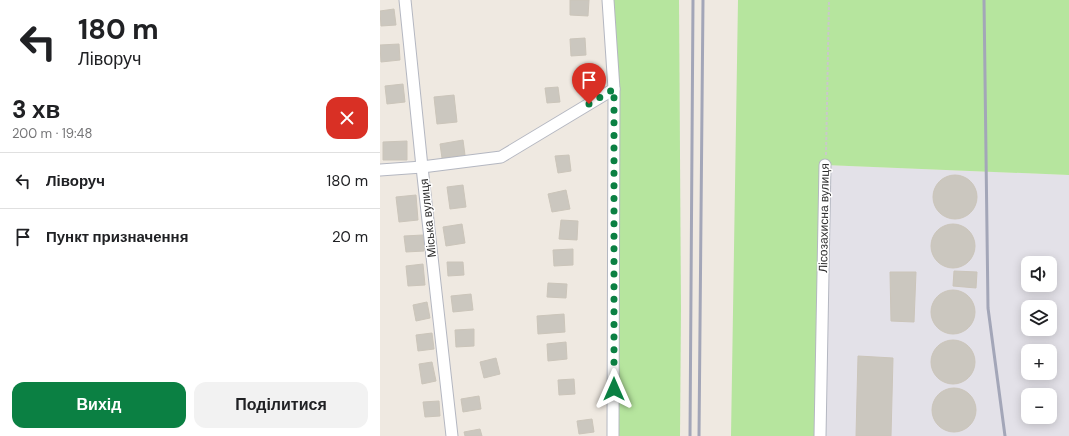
<!DOCTYPE html>
<html lang="uk">
<meta charset="utf-8">
<style>
body{margin:0;font-family:"DM Sans",sans-serif;background:#f2f2f2;color:#202124;height:100vh;display:flex;flex-direction:column;font-size:15px;white-space:nowrap}
*{box-sizing:border-box;margin:0}
p{font-size:13px;color:#757577}
.icon{flex:none;width:22px;height:22px;fill:none;stroke:currentColor;stroke-width:2;stroke-linecap:round;stroke-linejoin:round}
.map{position:relative;flex:1;overflow:hidden}
.details{display:flex;flex-direction:column;background:#fff;width:380px}
.details>*{flex:none}
.guide{background:#fff;color:#202124;overflow:hidden}
.controls{position:absolute;left:641px;top:256px;display:grid;gap:8px}
.controls a{display:grid;place-items:center;width:36px;height:36px;border-radius:8px;background:#fff;box-shadow:0 2px 10px #0003;font-size:20px}
.pin{position:absolute;display:grid;place-items:center;width:34px;height:34px;color:#fff;margin:-41px -17px;border-radius:50% 50% 50% 0;rotate:-45deg;box-shadow:0 0 4px #0007}
.pin .icon{rotate:45deg}
.me{position:absolute;width:44px;margin:-22px;rotate:0deg;stroke-linejoin:round;filter:drop-shadow(0 0 3px #0008)}
.turn{display:flex;align-items:center;gap:14px;height:84px;padding:0 12px;font-size:18px}
.turn .icon{width:52px;height:52px;stroke-width:2.5}
.turn b{display:block;font-size:28px;line-height:34px}
.round{display:grid;place-items:center;flex:none;width:42px;height:42px;border-radius:12px;background:#f2f2f2}
.summary{display:flex;align-items:center;justify-content:space-between;height:68px;padding:0 12px}
h1{font-size:24px;font-weight:800;line-height:30px}
.action{display:flex;gap:8px;margin-top:auto;padding:8px 12px}
.action a{flex:1;height:46px;border-radius:12px;background:#0b8043;color:#fff;font-size:16px;font-weight:800;line-height:46px;text-align:center}
.action a+a{background:#f2f2f2;color:#202124}
ul{padding:0;list-style:none}
li{display:flex;align-items:center;gap:12px;height:56px;padding:0 12px;border-top:1px solid #e0e0e0}
li div{flex:1}
li b{display:block;font-size:15px}
li em{font-style:normal}
main{display:flex;flex:1;min-height:0}
.map>svg:first-child{display:block}
.industrial{fill:#e3e1e8;fill-rule:evenodd}
.green{fill:#b6e59e}
.building{fill:#cbc7bf;stroke:#cbc5ba}
.lines{fill:none;stroke-linecap:round;stroke-linejoin:round}
.street-casing{stroke:#b4b7c1;stroke-width:13}
.path{stroke:#c9c9c9;stroke-width:2;stroke-dasharray:3 2;stroke-linecap:butt}
.street{stroke:#fff;stroke-width:11}
.rail{stroke:#a3a6b8;stroke-width:3}
.route{stroke:#0b8043;stroke-width:7;stroke-dasharray:0 12.6}
.labels{text-anchor:middle;dominant-baseline:central;stroke-width:3;stroke-linejoin:round;paint-order:stroke}
.street-label{font-size:12px;fill:#2e2e2e;stroke:#fff}
</style>
<main>
<section class="details">
<div class="guide">
<div class="turn"><svg class="icon" aria-label="left" viewBox="0 0 24 24"><path d="M17 20v-9H6M10 6l-5 5 5 5"/></svg><div><b>180 m</b>Ліворуч</div></div>
</div>
<div class="summary"><div><h1>3 хв</h1><p>200 m · 19:48</p></div><a class="round" style="background:#d93025;color:#fff"><svg class="icon" aria-label="close" viewBox="0 0 24 24"><path d="M6 6l12 12M18 6L6 18"/></svg></a></div>
<ul>
<li><svg class="icon" aria-label="left" viewBox="0 0 24 24"><path d="M17 20v-9H6M10 6l-5 5 5 5"/></svg><div><b>Ліворуч</b></div><em>180 m</em></li>
<li><svg class="icon" aria-label="arrive" viewBox="0 0 24 24"><path d="M6 21V4h12l-3 4 3 4H6"/></svg><div><b>Пункт призначення</b></div><em>20 m</em></li>
</ul>
<div class="action"><a>Вихід</a><a>Поділитися</a></div>
</section>
<div class="map">
<svg width="689" height="436" viewBox="0 0 689 436">
<rect width="100%" height="100%" fill="#efe9e1"/>
<path class="industrial" d="M 445,165 L 689,175 L 689,436 L 440,436 ZM 648,263 L 670,263 L 670,285 L 648,285 ZM 648,307 L 670,307 L 670,329 L 648,329 ZM 648,351 L 670,351 L 670,373 L 648,373 ZM 648,395 L 670,395 L 670,417 L 648,417 Z"/>
<g class="green">
<polygon points="228,0 299,0 301,308 300,436 233,436"/>
<polygon points="358,0 689,0 689,175 445,165 440,436 351,436"/>
</g>
<g class="building">
<polygon points="190,0 209,0 208,16 190,15"/>
<polygon points="14,9 16,25 1,26 0,11"/>
<polygon points="205,38 206,55 191,56 190,39"/>
<polygon points="19,44 20,60 1,62 0,45"/>
<polygon points="23,84 25,102 7,104 5,86"/>
<polygon points="178,87 180,102 167,103 165,88"/>
<polygon points="74,95 77,122 57,124 54,97"/>
<polygon points="83,140 85,155 62,158 60,144"/>
<polygon points="27,141 27,160 3,160 3,142"/>
<polygon points="189,155 191,171 178,173 175,156"/>
<circle cx="575" cy="197" r="22"/>
<polygon points="83,185 86,207 70,209 67,187"/>
<polygon points="186,190 190,209 172,212 168,194"/>
<polygon points="36,195 38,220 19,222 16,197"/>
<polygon points="181,220 198,221 197,240 179,239"/>
<polygon points="82,224 85,243 66,246 63,227"/>
<circle cx="573" cy="246" r="22"/>
<polygon points="43,235 44,251 26,252 24,236"/>
<polygon points="193,249 193,265 174,266 173,250"/>
<polygon points="67,262 83,262 84,275 68,276"/>
<polygon points="43,264 45,285 28,286 26,266"/>
<polygon points="574,271 597,272 596,288 573,286"/>
<polygon points="510,272 536,272 534,322 511,321"/>
<polygon points="168,283 187,284 186,298 167,297"/>
<circle cx="573" cy="312" r="22"/>
<polygon points="91,294 93,310 73,312 71,296"/>
<polygon points="47,302 50,318 36,321 33,305"/>
<polygon points="184,314 185,332 158,334 157,316"/>
<polygon points="94,329 94,346 76,347 75,330"/>
<polygon points="52,333 54,349 38,351 36,335"/>
<circle cx="573" cy="362" r="22"/>
<polygon points="186,342 187,359 168,361 167,344"/>
<polygon points="478,356 513,358 511,436 476,436"/>
<polygon points="116,358 120,374 104,378 100,362"/>
<polygon points="52,362 56,381 42,384 39,364"/>
<polygon points="194,379 195,394 179,395 178,380"/>
<circle cx="574" cy="410" r="22"/>
<polygon points="99,396 101,409 83,412 81,399"/>
<polygon points="59,401 60,416 45,417 43,402"/>
<polygon points="212,419 214,432 199,434 197,421"/>
<polygon points="100,429 102,436 85,436 84,432"/>
</g>
<g class="lines">
<g class="street-casing">
<g id="street">
<polyline points="25,0 42,167 72,436"/>
<polyline points="228,0 234,89 233,436"/>
<polyline points="0,170 42,167 121,157 234,89"/>
<polyline points="440,436 445,165"/>
</g>
</g>
<polyline class="path" points="446,155 449,0"/>
<use href="#street" class="street"/>
<g class="rail">
<polyline points="604,0 608,308 625,436"/>
<polyline points="310,436 313,0"/>
<polyline points="319,436 323,0"/>
</g>
</g>
<g class="lines">
<polyline class="route" points="209,104 234,89 234,389"/>
</g>
<g class="labels">
<g class="street-label">
<text transform="translate(48 218) rotate(-96)">Міська вулиця</text>
<text transform="translate(444 218) rotate(-89)">Лісозахисна вулиця</text>
</g>
</g>
</svg>
<div class="controls">
<a><svg class="icon" aria-label="sound" viewBox="0 0 24 24"><path d="M4 9h4l5-4v14l-5-4H4zM17 9q2 3 0 6"/></svg></a>
<a><svg class="icon" aria-label="layers" viewBox="0 0 24 24"><path d="M12 4l9 5-9 5-9-5zM3 14l9 5 9-5"/></svg></a>
<a>+</a>
<a>−</a>
</div>
<div class="pin" style="left:209px;top:104px;background:#d93025"><svg class="icon" aria-label="arrive" viewBox="0 0 24 24"><path d="M6 21V4h12l-3 4 3 4H6"/></svg></div>
<svg class="me" style="left:234px;top:389px" viewBox="-20 -20 40 40"><path d="M0-17L14 15 0 8-14 15z" fill="#0b8043" stroke="#fff" stroke-width="4"/></svg>
</div>
</main>
